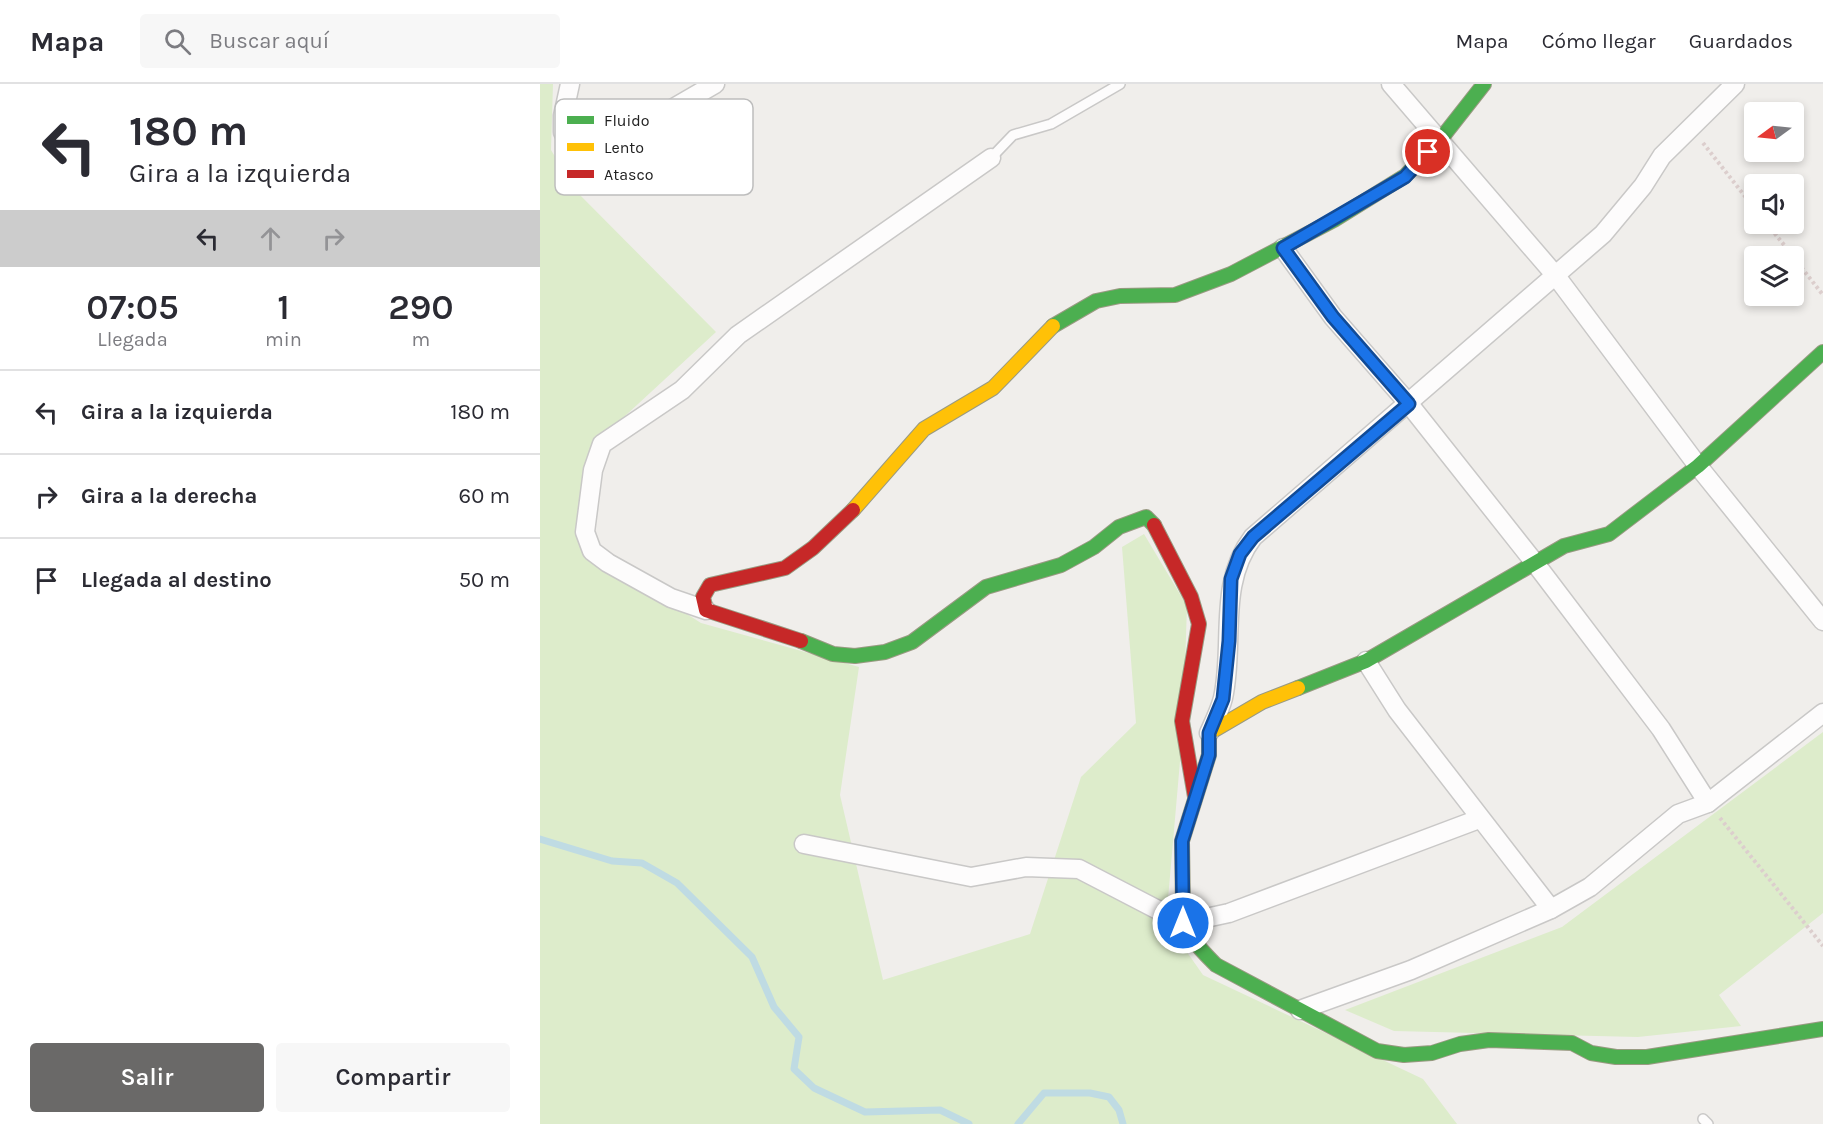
<!DOCTYPE html>
<html lang="es">
<meta charset="utf-8">
<style>
body{margin:0;font-family:Karla,sans-serif;background:#f7f7f7;color:#2b2b33;height:100vh;display:flex;flex-direction:column;font-size:22px;white-space:nowrap}
*{box-sizing:border-box;margin:0}
p{font-size:20px;color:#7c7c81}
.icon{flex:none;width:33px;height:33px;fill:none;stroke:currentColor;stroke-width:2;stroke-linecap:round;stroke-linejoin:round}
.map{position:relative;flex:1;overflow:hidden}
.drawer{display:flex;flex-direction:column;background:#fff;width:540px}
.drawer>*{flex:none}
.top-card{background:#fff;color:#2b2b33;overflow:hidden}
.needle{width:39px;rotate:255deg}
.tools{position:absolute;left:1204px;top:18px;display:grid;gap:12px}
.tools a{display:grid;place-items:center;width:60px;height:60px;border-radius:6px;background:#fff;box-shadow:0 3px 9px #0003;font-size:30px}
.pin{position:absolute;display:grid;place-items:center;width:51px;height:51px;color:#fff;margin:-26px;border:3px solid #fff;border-radius:50%;box-shadow:0 2px 6px #0007}
.me{position:absolute;width:66px;margin:-33px;rotate:0deg;stroke-linejoin:round;filter:drop-shadow(0 0 4px #0008)}
.turn{display:flex;align-items:center;gap:21px;height:126px;padding:0 30px;font-size:27px}
.turn .icon{width:78px;height:78px;stroke-width:2.5}
.turn b{display:block;font-size:42px;line-height:51px}
.lanes{display:flex;align-items:center;height:57px;padding:0 30px;background:#0003;justify-content:center;gap:30px;direction:ltr}
.lanes .off{opacity:.35}
.eta{display:flex;justify-content:space-evenly;align-items:center;height:102px;text-align:center}
.eta b{font-size:36px;font-weight:600;line-height:42px}
.action{display:flex;gap:12px;margin-top:auto;padding:12px 30px}
.action a{flex:1;height:69px;border-radius:6px;background:#6a6968;color:#fff;font-size:24px;font-weight:600;line-height:69px;text-align:center}
.action a+a{background:#f7f7f7;color:#2b2b33}
ul{padding:0;list-style:none}
li{display:flex;align-items:center;gap:18px;height:84px;padding:0 30px;border-top:2px solid #e1e1e2}
li div{flex:1}
li b{display:block;font-size:22px}
li em{font-style:normal}
header{display:flex;align-items:center;gap:36px;box-sizing:border-box;height:84px;padding:0 30px;background:#fff;border-bottom:2px solid #e1e1e2}
header strong{font-size:28px}
nav{display:flex;gap:33px;margin-inline-start:auto;font-size:21px}
.search{width:420px;height:54px;background:#f7f7f7;display:flex;align-items:center;gap:15px;box-sizing:border-box;padding:0 21px;border-radius:6px;color:#7c7c81;font-size:22px}
main{display:flex;flex:1;min-height:0}
.map>svg:first-child{display:block}
.grass{fill:#ddeccb}
.lines{fill:none;stroke-linecap:round;stroke-linejoin:round}
.stream{stroke:#bfdbe3;stroke-width:7}
.lane-casing{stroke:#c9c8c7;stroke-width:12}
.street-casing{stroke:#c9c8c7;stroke-width:21}
.fast-casing{stroke:#999a82;stroke-width:16}
.slow-casing{stroke:#999a82;stroke-width:16}
.jam-casing{stroke:#999a82;stroke-width:16}
.path{stroke:#dccecd;stroke-width:4;stroke-dasharray:3 3;stroke-linecap:butt}
.lane{stroke:#fdfcfc;stroke-width:9}
.street{stroke:#fdfcfc;stroke-width:18}
.fast{stroke:#4caf50;stroke-width:14}
.slow{stroke:#ffc107;stroke-width:14}
.jam{stroke:#c62828;stroke-width:14}
.route-casing{stroke:#114b97;stroke-width:15}
.route{stroke:#1a73e8;stroke-width:10}
.key{fill:#fff;stroke:#bdbdbd;stroke-width:1.5}
.key-label{font-size:16px;fill:#222}
</style>
<header>
<strong>Mapa</strong>
<div class="search"><svg class="icon" aria-label="search" viewBox="0 0 24 24"><circle cx="10" cy="10" r="6"/><path d="M15 15l6 6"/></svg>Buscar aquí</div>
<nav><a>Mapa</a><a>Cómo llegar</a><a>Guardados</a></nav>
</header>
<main>
<section class="drawer">
<div class="top-card">
<div class="turn"><svg class="icon" aria-label="left" viewBox="0 0 24 24"><path d="M17 20v-9H6M10 6l-5 5 5 5"/></svg><div><b>180 m</b>Gira a la izquierda</div></div>
<div class="lanes"><svg class="icon" aria-label="left" viewBox="0 0 24 24"><path d="M17 20v-9H6M10 6l-5 5 5 5"/></svg><svg class="icon off" aria-label="ahead" viewBox="0 0 24 24"><path d="M12 20V5M6 11l6-6 6 6"/></svg><svg class="icon off" aria-label="right" viewBox="0 0 24 24"><path d="M7 20v-9h11M14 6l5 5-5 5"/></svg></div>
</div>
<div class="eta">
<div><b>07:05</b><p>Llegada</p></div>
<div><b>1</b><p>min</p></div>
<div><b>290</b><p>m</p></div>
</div>
<ul>
<li><svg class="icon" aria-label="left" viewBox="0 0 24 24"><path d="M17 20v-9H6M10 6l-5 5 5 5"/></svg><div><b>Gira a la izquierda</b></div><em>180 m</em></li>
<li><svg class="icon" aria-label="right" viewBox="0 0 24 24"><path d="M7 20v-9h11M14 6l5 5-5 5"/></svg><div><b>Gira a la derecha</b></div><em>60 m</em></li>
<li><svg class="icon" aria-label="arrive" viewBox="0 0 24 24"><path d="M6 21V4h12l-3 4 3 4H6"/></svg><div><b>Llegada al destino</b></div><em>50 m</em></li>
</ul>
<div class="action"><a>Salir</a><a>Compartir</a></div>
</section>
<div class="map">
<svg width="1283" height="1040" viewBox="0 0 1283 1040">
<rect width="100%" height="100%" fill="#f0eeeb"/>
<g class="grass">
<polygon points="0,0 13,0 11,66 35,106 176,248 59,356 54,471 161,539 319,583 300,711 343,896 490,850 541,693 596,639 582,463 604,450 647,522 643,643 626,838 663,891 883,995 917,1040 0,1040"/>
<polygon points="1283,648 1283,829 1179,911 1201,942 1098,953 854,947 805,926 1022,843"/>
</g>
<g class="lines">
<g class="stream">
<polyline points="0,755 72,777 102,779 137,799 212,873 234,923 259,953 254,985 274,1004 325,1028 400,1026 429,1040"/>
<polyline points="478,1040 504,1009 550,1009 569,1013 579,1026 583,1040"/>
</g>
<g class="lane-casing">
<g id="lane">
<polyline points="451,74 473,51 511,40 580,0"/>
<polyline points="1163,1035 1168,1040"/>
</g>
</g>
<g class="street-casing">
<g id="street">
<polyline points="30,0 23,32 23,48 31,63 42,72 56,72 80,55 175,0"/>
<polyline points="851,0 1016,192 1158,382 1283,537"/>
<polyline points="743,164 793,233 869,320 995,479 1121,645 1168,719"/>
<polyline points="166,526 131,514 68,479 52,467 45,448 53,386 62,360 142,306 198,251 451,74"/>
<polyline points="826,577 857,626 1011,825"/>
<path d="M 669,649 C 674,638 680,626 683,614 C 695,560 677,500 713,453 L 1063,150 L 1103,102 L 1122,72 L 1195,0"/>
<polyline points="264,760 431,793 486,783 539,785 643,839 689,829 939,735"/>
<polyline points="760,926 871,886 1011,825 1050,803 1138,730 1168,719 1283,629"/>
</g>
</g>
<g class="fast-casing">
<g id="fast">
<polyline points="513,242 556,217 580,212 635,211 691,190 794,136 865,92 900,56 944,0"/>
<polyline points="261,557 293,570 315,572 345,568 372,558 446,503 521,481 554,463 579,443 606,433 614,441"/>
<polyline points="758,604 826,577 1024,462 1069,450 1158,382 1283,268"/>
<path d="M 643,824 C 643,849 659,864 676,881 L 837,967 L 864,971 L 892,969 L 920,960 L 949,956 L 1032,959 L 1051,969 L 1076,973 L 1107,973 L 1283,945"/>
</g>
</g>
<g class="slow-casing">
<g id="slow">
<polyline points="313,426 384,345 453,304 513,242"/>
<polyline points="643,824 642,757 669,671 669,649 722,618 758,604"/>
</g>
</g>
<g class="jam-casing">
<g id="jam">
<polyline points="614,441 651,513 659,540 642,637 655,713"/>
<polyline points="261,557 166,526 163,513 170,501 245,484 273,464 313,426"/>
</g>
</g>
<g class="path">
<polyline points="1163,59 1215,125"/>
<polyline points="1227,140 1253,172"/>
<polyline points="1254,174 1283,211"/>
<polyline points="1180,734 1283,862"/>
</g>
<use href="#lane" class="lane"/>
<use href="#street" class="street"/>
<use href="#fast" class="fast"/>
<use href="#slow" class="slow"/>
<use href="#jam" class="jam"/>
</g>
<g class="lines">
<g class="route-casing">
<polyline id="route" points="643,839 642,757 669,671 669,649 683,615 689,557 691,495 700,470 713,453 869,320 793,233 743,164 865,93 888,68"/>
</g>
<use href="#route" class="route"/>
</g>
<rect x="15" y="15" width="198" height="96" rx="9" class="key"/>
<rect x="27" y="32" width="27" height="8" fill="#4caf50"/>
<rect x="27" y="59" width="27" height="8" fill="#ffc107"/>
<rect x="27" y="86" width="27" height="8" fill="#c62828"/>
<g class="key-label">
<text x="64" y="42">Fluido</text>
<text x="64" y="69">Lento</text>
<text x="64" y="96">Atasco</text>
</g>
</svg>
<div class="tools">
<a><svg class="needle" viewBox="-14 -14 28 28"><path d="M0-13l5 13h-10z" fill="#e53935"/><path d="M0 13l5-13h-10z" fill="#7c7c81"/></svg></a>
<a><svg class="icon" aria-label="sound" viewBox="0 0 24 24"><path d="M4 9h4l5-4v14l-5-4H4zM17 9q2 3 0 6"/></svg></a>
<a><svg class="icon" aria-label="layers" viewBox="0 0 24 24"><path d="M12 4l9 5-9 5-9-5zM3 14l9 5 9-5"/></svg></a>
</div>
<div class="pin" style="left:888px;top:68px;background:#d93025"><svg class="icon" aria-label="arrive" viewBox="0 0 24 24"><path d="M6 21V4h12l-3 4 3 4H6"/></svg></div>
<svg class="me" style="left:643px;top:839px" viewBox="-20 -20 40 40"><circle r="17" fill="#1a73e8" stroke="#fff" stroke-width="3"/><path d="M0-11L8 9 0 5-8 9z" fill="#fff"/></svg>
</div>
</main>
